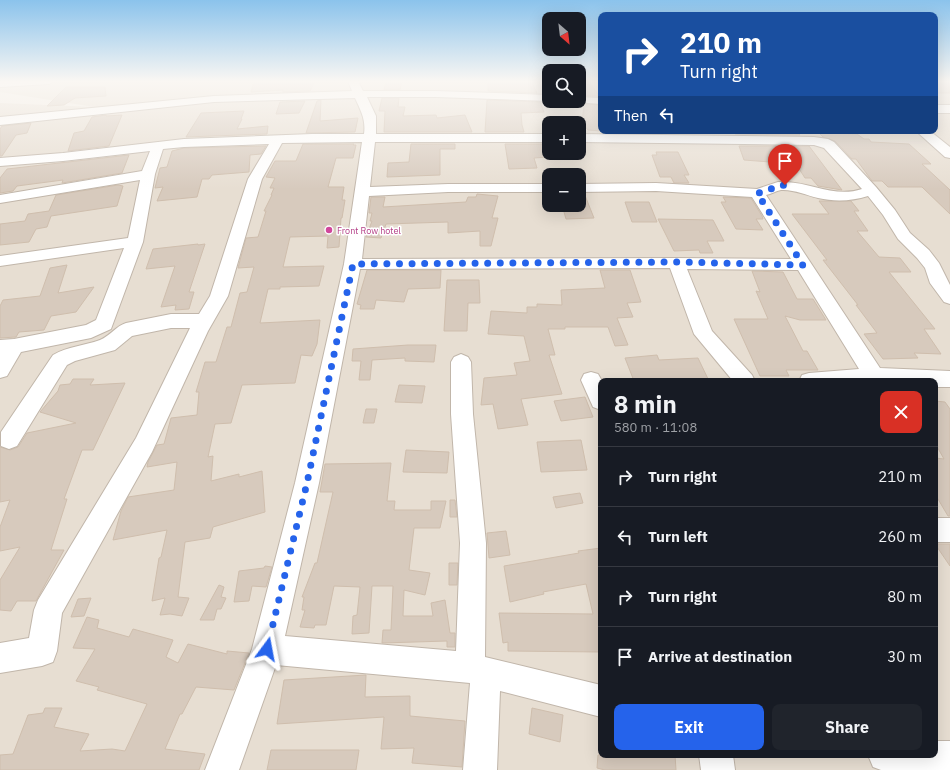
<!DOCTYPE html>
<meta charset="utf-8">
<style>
body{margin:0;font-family:"IBM Plex Sans",sans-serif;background:#20242c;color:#f1f3f6;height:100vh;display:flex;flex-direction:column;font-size:15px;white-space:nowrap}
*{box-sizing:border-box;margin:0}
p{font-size:13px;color:#9ea1a6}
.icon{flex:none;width:22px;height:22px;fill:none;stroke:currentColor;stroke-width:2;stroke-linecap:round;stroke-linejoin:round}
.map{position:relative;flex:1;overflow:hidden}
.drawer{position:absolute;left:598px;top:378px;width:340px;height:380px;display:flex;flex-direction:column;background:#171b24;border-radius:8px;box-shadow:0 4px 16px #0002}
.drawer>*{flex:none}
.hud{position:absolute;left:598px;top:12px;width:340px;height:122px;border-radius:8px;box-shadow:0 4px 16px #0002;background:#1a4fa0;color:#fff;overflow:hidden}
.needle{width:26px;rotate:152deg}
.buttons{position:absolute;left:542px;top:12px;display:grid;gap:8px}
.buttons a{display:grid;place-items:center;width:44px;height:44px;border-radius:8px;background:#171b24;box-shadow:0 4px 16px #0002;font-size:20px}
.pin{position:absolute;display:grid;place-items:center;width:34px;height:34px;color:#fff;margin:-41px -17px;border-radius:50% 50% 50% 0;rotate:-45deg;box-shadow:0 0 4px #0007}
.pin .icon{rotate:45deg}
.me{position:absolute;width:44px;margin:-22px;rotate:13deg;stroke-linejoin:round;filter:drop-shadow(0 0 3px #0008)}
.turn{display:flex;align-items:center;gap:14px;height:84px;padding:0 16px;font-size:18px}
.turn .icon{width:52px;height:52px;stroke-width:2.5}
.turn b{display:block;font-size:28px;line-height:34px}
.then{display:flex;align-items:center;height:38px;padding:0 16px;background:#0003;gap:8px;font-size:15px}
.round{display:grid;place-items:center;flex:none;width:42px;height:42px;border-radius:8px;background:#20242c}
.overview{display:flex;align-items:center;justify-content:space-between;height:68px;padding:0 16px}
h1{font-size:24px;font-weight:700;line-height:30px}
.action{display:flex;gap:8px;margin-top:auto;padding:8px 16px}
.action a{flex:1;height:46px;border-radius:8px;background:#2563eb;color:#fff;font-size:16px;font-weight:700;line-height:46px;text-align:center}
.action a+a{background:#20242c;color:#f1f3f6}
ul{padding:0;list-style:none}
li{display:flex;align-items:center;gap:12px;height:60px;padding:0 16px;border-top:1px solid #363941}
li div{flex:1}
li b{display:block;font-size:15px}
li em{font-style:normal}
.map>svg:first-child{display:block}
.residential{fill:#e7ded2;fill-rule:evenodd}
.building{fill:#d7cabd;stroke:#cfbead}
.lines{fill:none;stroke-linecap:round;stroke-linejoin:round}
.minor-casing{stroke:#c1b6aa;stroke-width:2}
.minor{fill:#fff;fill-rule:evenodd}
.route{stroke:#2563eb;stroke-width:7;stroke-dasharray:0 12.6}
.hotel-dot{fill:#d1479c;stroke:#fff;stroke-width:1.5}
.labels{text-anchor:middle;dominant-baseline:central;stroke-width:3;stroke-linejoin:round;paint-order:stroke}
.far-hotel-label{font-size:9px;fill:#b23c85;stroke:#fff;text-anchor:start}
</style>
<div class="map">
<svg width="950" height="770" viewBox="0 0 950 770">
<rect width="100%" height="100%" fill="#f3ede5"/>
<path class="residential" d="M 0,81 L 549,81 L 549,101 L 579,101 L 579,81 L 601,81 L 601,131 L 935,131 L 935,81 L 950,81 L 950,770 L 0,770 L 0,103 L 94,107 L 0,92 ZM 549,123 L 579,123 L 579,153 L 549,153 ZM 549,175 L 579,175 L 579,205 L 549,205 ZM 601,381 L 935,381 L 935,755 L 601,755 Z"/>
<g class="building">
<polygon points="254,81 315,81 310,91 283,92 283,90 251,92"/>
<polygon points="386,81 402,81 400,90 384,90"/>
<polygon points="488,81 531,81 537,93 488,91"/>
<polygon points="579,81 589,81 599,96 583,96 579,89"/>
<rect x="935" y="81" width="15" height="12"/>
<polygon points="66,87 105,87 106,96 75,98 64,105 47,106"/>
<polygon points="382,98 399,98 398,107 405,107 403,116 436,115 437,118 465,115 472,132 384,132 385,111 379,111"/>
<polygon points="321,100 320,121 358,118 355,132 306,133 317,101"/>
<polygon points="487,100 540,102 544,112 521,113 522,125 524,132 485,132"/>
<polygon points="305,101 299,113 276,114 280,102"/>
<polygon points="584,104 601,105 601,131 588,130 582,123"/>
<polygon points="244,111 241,119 242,119 237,129 268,126 267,134 186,137 201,113"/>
<polygon points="106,115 106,116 122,115 109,146 68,151 74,133 84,131 92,117"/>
<polygon points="31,123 27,133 16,135 2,156 0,156 0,129 2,126"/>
<polygon points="734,131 796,131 800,135 735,134"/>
<polygon points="819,133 857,134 864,139 869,139 871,142 909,144 931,164 922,164 950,190 950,214 922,187 888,187 882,181 872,181 856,159 852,159 835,141 823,137"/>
<polygon points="303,144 354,144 353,145 356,145 353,158 336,158 328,187 344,187 342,200 345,200 342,218 341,218 339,247 327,248 328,236 290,237 283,267 324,266 319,286 280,287 280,289 268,289 260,323 320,320 317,344 312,356 301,355 295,383 242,385 231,423 215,424 208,457 213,456 211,481 239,474 239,477 262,471 265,512 213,527 210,538 185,542 178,597 189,598 182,616 170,614 160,615 165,598 152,601 159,558 161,557 167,530 113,540 121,511 128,497 174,490 177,462 147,467 148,462 157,445 164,444 171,418 197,415 199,392 196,392 205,362 216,362 227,327 231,327 240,293 247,292 254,267 238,268 246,238 258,237 266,211 264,211 272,195 271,195 274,188 270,188 275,178 266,177 275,161 296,161"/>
<polygon points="411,144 455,144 455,149 440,149 440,175 387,177 388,163 409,162"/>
<polygon points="505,144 549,144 549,157 534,158 537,168 509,169"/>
<polygon points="266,146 261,154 250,155 249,172 212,175 209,179 202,179 197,197 157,201 163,187 155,188 160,168 167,167 172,151 184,148"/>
<polygon points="739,146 809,146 842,190 818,186 811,178 805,178 794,161 770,161 770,162 744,160"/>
<polygon points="656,152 678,152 689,175 684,175 689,183 674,183 671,177 660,177 652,155 657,155"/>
<polygon points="129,155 122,173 62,183 63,180 17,186 13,191 0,193 0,178 7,169"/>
<polygon points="118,185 123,186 117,206 51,216 47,227 36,229 29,242 0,245 0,224 25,221 28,214 49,211 56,195"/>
<polygon points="579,193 584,193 594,218 566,219 562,205 579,205"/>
<polygon points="477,194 498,196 492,218 498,218 491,246 480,246 480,231 448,233 448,222 386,224 381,238 366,237 372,221 370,221 372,213 369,213 371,197 385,197 383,207 466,202 468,197 476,197"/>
<polygon points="723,197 751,198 762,216 763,219 756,219 763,230 736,229 721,202 726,202"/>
<polygon points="819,201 851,201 859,211 854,211 868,231 857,231 879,257 900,258 911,272 889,272 935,329 924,329 941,354 914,353 918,358 883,359 864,334 877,333 856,305 858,305 823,260 827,260 792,214 829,214"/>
<polygon points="625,202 649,202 657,222 632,222"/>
<polygon points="658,219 713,220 724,241 707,241 713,253 700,253 699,250 674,251"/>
<polygon points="198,244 198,245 205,244 189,292 194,292 189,309 175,310 176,305 161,307 175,266 146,269 153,249"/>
<polygon points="67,265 58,293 94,287 76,312 51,316 44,330 19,332 16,337 0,338 0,306 3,300 40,296 50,268"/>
<polygon points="367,270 441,270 440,288 408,289 404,302 376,300 374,309 360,309 361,305 357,304"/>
<polygon points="600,270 630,270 641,302 627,303 633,317 617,318 628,345 615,346 608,327 565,327 565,329 548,329 555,355 549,355 562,394 521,399 528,425 498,429 493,404 481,405 484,378 517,375 514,363 530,361 524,336 488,334 491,311 527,313 527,307 537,307 537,304 562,305 561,290 605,288"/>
<polygon points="752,271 783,272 797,299 813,299 826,320 800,320 785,316 803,351 807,351 818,370 786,370 789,376 760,376 734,319 768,319 756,291 760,292"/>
<polygon points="447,280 479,280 480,303 468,303 467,331 444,331"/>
<polygon points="408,345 436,345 434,362 405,361 405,358 372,360 370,380 359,380 361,361 352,361 353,349"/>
<polygon points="657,355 659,360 698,358 709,381 634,381 625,358"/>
<polygon points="73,379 94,379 90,385 125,383 93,450 82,450 64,499 67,499 51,550 64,550 36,601 17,601 11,611 0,610 0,580 20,547 0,551 0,527 10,500 0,502 0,447 10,450 18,447 27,433 76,423 40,412 58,391 60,385 70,384"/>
<polygon points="399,385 425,386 422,403 395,402"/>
<polygon points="585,397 593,417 561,421 554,401"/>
<polygon points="935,401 945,402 950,409 950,516 948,516 935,494 935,458 944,459 935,443"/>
<polygon points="366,409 377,409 374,423 363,423"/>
<polygon points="581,440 587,470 541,472 537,442"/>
<polygon points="406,450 449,452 447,473 403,472"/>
<polygon points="391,463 387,501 395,501 394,510 431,510 431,501 446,501 440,528 414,528 409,570 430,573 425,595 404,590 403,616 433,616 431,603 445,600 450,633 455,633 455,647 447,647 447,641 382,643 383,630 391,630 393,586 372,586 369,633 352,634 353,616 357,615 360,587 334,586 326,625 315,625 314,628 300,627 305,610 302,610 304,597 302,597 315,563 317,563 333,492 320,492 325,464"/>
<polygon points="580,493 583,503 556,508 553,497"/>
<polygon points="450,500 455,500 457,517 450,517"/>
<polygon points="506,531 510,555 489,558 487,533"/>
<polygon points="935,544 950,544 950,566"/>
<polygon points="601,548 601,652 508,651 508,642 503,643 499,613 593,614 586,584 543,592 544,594 510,602 504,566 579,553 578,551"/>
<polygon points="449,563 458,563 457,585 449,585"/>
<polygon points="265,566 272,567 266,587 252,586 249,601 234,602 239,571 264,568"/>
<polygon points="219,585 224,587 221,597 226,598 221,609 217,609 214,620 200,620"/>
<polygon points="91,598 84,616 71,617 78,599"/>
<polygon points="87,617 99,620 97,628 129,637 133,629 173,640 166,657 178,663 188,644 227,654 227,651 249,653 234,690 196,687 182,714 180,714 165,749 205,754 199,770 0,770 0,755 13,754 28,715 43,713 45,708 62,708 54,727 89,734 80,751 112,749 125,751 147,704 97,690 99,687 76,681 95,649 73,648"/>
<polygon points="366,675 365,697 410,696 410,716 465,721 462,767 412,763 414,748 381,749 384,717 277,724 284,680"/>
<polygon points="532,708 563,715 560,742 529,734"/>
<polygon points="271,750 359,750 356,770 267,770"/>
<polygon points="598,755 675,755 676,770 605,770 597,768"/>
</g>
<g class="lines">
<g class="minor-casing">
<g id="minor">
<polygon points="0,81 54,81 49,84 0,87"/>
<path d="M 348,81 L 358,81 L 363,91 L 436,91 L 549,95 L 549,101 L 551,101 L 549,101 L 436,97 L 367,97 L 376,116 L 376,134 L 549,134 L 549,142 L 375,142 L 370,187 L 448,184 L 549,184 L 549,192 L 448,192 L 369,196 L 362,259 L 676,258 L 791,259 L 752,197 L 656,191 L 579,192 L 579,184 L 656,183 L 757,189 L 778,182 L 786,182 C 812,183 836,198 862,189 L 824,148 L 814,145 L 579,142 L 579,134 L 814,137 L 828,139 L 834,142 L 876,187 L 895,210 L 910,233 L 929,250 L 939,263 L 950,285 L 950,304 L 944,302 L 930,283 L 925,268 L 917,258 L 898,239 L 883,215 L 868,196 C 852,201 835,202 818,198 C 806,195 793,189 781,190 C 776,191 771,194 766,195 L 880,368 L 950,371 L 950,387 L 935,387 L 935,381 L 799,381 L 802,375 L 809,373 L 859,369 L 798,270 L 687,269 L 712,331 L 752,375 L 755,381 L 733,381 L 694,334 L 670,268 L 360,269 L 319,483 L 285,636 L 456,651 L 460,543 L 451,414 L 451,362 L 454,357 L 461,354 L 468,357 L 471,362 L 473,414 L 486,543 L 485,657 L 601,685 L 601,717 L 500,691 L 497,770 L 463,770 L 470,683 L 276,665 L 239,770 L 205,770 L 252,649 L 295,483 L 344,264 L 362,142 L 282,143 L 262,179 L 228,296 L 208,331 L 152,452 L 62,613 L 57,651 L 53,662 L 42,666 L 0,673 L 0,643 L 29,638 L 34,610 L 38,600 L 136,438 L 190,328 L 171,328 L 132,336 L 115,350 L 75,361 L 67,365 L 17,446 L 9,449 L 1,446 L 1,432 L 53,355 C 68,346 84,346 100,340 C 110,336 116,326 126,323 L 171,314 L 199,314 L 210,296 L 248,179 L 269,144 L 184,147 L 163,149 L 155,174 L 143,242 L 111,329 L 91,338 L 21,352 L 7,376 L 0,378 L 0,340 L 14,339 L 86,325 L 96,320 L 124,248 L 0,266 L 0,256 L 128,238 L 140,180 L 0,203 L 0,195 L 142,171 L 150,151 L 63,161 L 0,166 L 0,158 L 63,153 L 184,139 L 312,134 L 364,134 C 366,120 361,111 355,98 L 214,102 L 0,125 L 0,117 L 214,96 L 352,91 Z"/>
<polygon points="579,97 601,98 601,104 575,102 574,101 579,101"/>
<rect x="935" y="105" width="15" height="8"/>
<polygon points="916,131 930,131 950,147 950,158 945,157"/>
<polygon points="591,372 598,374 602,381 601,410 593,407 581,380 584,374"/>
<rect x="935" y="518" width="15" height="24"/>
<polygon points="935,741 950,741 950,770 881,770 873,767 868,755 935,755"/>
<polygon points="699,755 733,755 735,770 701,770"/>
</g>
</g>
<use href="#minor" class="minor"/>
</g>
<linearGradient id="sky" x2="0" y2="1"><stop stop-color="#8bc3ec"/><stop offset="0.43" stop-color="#faf7f3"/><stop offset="1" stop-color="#faf7f3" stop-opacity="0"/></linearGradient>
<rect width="950" height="189" fill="url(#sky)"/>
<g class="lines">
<path class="route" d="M 267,649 L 307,483 L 353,264 L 676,262 L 803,265 L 757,193 C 767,192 775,186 785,185"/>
</g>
<circle class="hotel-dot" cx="329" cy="230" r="4"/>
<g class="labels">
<g class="far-hotel-label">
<text x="337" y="230">Front Row hotel</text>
</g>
</g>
</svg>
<div class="buttons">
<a><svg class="needle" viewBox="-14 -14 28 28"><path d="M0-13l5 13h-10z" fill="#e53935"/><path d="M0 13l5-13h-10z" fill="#9ea1a6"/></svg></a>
<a><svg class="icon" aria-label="search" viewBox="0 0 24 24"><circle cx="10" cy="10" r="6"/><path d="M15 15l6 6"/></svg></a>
<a>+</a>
<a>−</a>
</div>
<div class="pin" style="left:785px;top:185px;background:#d93025"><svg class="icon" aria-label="arrive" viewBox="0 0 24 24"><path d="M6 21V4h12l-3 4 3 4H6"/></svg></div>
<svg class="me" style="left:267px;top:649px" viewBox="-20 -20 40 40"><path d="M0-17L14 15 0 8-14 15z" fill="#2563eb" stroke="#fff" stroke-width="4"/></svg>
<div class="hud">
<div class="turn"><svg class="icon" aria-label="right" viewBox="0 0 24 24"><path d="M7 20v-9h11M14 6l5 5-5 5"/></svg><div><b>210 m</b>Turn right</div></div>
<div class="then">Then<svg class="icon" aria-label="left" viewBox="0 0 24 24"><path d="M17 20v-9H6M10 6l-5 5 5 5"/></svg></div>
</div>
<section class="drawer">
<div class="overview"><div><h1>8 min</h1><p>580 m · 11:08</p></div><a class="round" style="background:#d93025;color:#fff"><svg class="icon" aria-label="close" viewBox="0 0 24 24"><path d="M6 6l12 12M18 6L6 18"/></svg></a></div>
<ul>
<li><svg class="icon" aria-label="right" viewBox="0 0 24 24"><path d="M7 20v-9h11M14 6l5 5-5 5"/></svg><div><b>Turn right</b></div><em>210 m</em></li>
<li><svg class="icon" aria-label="left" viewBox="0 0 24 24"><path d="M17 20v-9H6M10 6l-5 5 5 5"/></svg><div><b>Turn left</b></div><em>260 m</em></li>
<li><svg class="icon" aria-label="right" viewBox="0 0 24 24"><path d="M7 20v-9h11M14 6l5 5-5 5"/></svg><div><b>Turn right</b></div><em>80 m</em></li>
<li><svg class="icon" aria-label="arrive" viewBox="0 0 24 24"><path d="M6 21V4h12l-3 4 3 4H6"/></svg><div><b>Arrive at destination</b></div><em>30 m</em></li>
</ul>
<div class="action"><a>Exit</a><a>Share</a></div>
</section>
</div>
